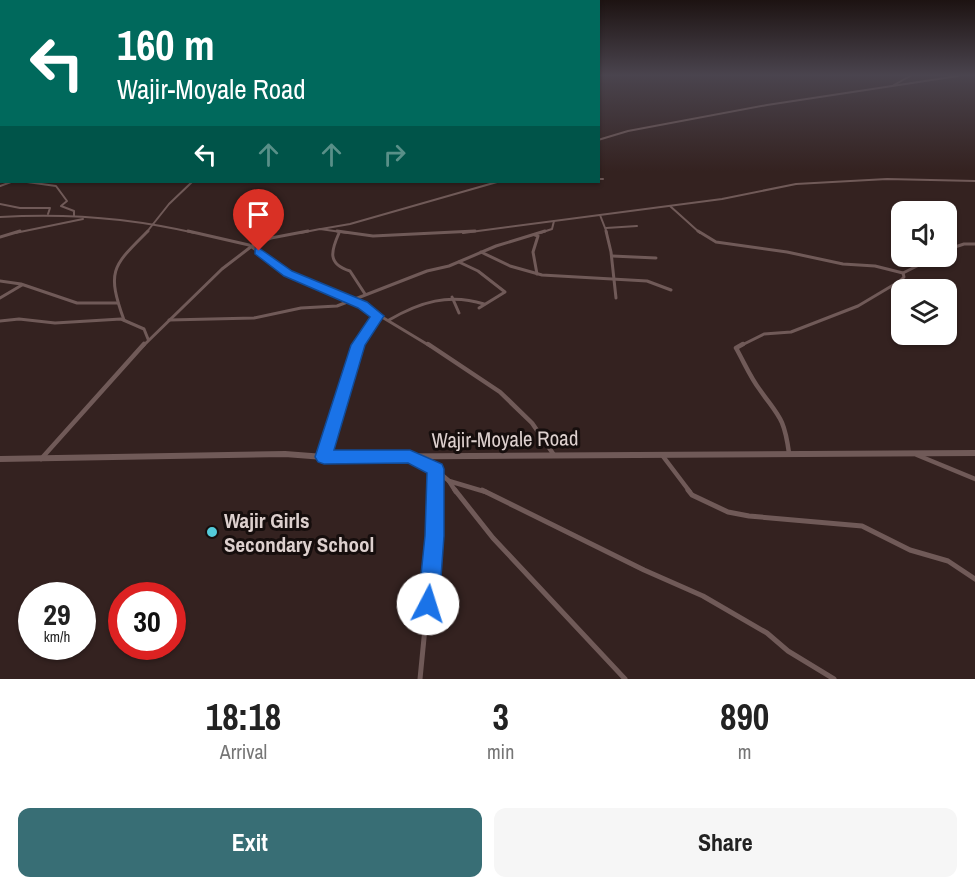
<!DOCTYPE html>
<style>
body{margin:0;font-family:"Archivo Narrow",sans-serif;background:#f6f6f6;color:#222;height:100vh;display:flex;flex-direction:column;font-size:22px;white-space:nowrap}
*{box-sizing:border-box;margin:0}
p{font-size:20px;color:#767676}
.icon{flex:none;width:33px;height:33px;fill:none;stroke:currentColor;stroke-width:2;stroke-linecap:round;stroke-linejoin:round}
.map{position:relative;height:679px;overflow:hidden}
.details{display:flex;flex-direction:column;background:#fff;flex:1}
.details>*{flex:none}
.banner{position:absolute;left:0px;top:0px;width:600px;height:183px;box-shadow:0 2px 4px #0004;background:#00695c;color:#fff;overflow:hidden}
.controls{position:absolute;left:891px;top:201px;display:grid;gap:12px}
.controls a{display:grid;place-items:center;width:66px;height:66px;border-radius:12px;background:#fff;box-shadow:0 2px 4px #0004;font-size:30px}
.speed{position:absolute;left:18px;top:582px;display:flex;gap:12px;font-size:30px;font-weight:700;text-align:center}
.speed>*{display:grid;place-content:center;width:78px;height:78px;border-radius:50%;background:#fff;box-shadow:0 2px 4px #0004;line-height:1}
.speed small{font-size:15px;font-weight:400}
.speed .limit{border:9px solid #d22;background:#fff;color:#111}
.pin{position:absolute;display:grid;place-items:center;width:51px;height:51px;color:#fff;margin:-62px -26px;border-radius:50% 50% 50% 0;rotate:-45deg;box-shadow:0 0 6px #0007}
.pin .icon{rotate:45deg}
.me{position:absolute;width:66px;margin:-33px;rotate:5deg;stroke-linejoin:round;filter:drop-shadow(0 0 4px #0008)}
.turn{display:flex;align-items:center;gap:21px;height:126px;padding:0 18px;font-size:27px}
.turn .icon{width:78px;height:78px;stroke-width:2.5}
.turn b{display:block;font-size:42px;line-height:51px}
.lanes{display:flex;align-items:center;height:57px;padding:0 18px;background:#0003;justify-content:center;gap:30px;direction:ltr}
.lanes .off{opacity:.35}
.eta{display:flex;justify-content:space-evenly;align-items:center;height:102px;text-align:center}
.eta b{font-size:36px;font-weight:700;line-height:42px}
.cta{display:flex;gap:12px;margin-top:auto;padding:12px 18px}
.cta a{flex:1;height:69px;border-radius:12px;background:#386e75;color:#fff;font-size:24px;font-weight:700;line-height:69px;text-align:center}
.cta a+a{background:#f6f6f6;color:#222}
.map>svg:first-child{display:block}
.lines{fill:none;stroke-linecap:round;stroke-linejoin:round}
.street-far3{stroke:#705a58;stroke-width:2}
.street-far2{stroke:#705a58;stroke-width:3}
.street-far1{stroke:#705a58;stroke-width:4.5}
.street{stroke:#705a58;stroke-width:5}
.secondary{stroke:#705a58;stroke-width:6}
.route{fill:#1a73e8;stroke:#114b97;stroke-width:1.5}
.poi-dot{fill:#53cbda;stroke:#160e0d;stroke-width:2}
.labels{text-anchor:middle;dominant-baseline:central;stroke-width:6;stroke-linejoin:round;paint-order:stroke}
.near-street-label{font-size:21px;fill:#ddd0ce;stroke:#160e0d}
.near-poi-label{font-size:21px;font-weight:bold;fill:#ddd0ce;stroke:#160e0d;text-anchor:start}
</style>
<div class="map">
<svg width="975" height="679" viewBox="0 0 975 679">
<rect width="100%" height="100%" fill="#342220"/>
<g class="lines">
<g class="street-far3">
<polyline points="894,85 910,76"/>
<polyline points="598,140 628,131 767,105 958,76"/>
<polyline points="598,179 603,179"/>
<polyline points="27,182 56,186 67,201 61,206 74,211 74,216"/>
<polyline points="0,186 11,182"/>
<polyline points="0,204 20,208 50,208 48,214"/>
<polyline points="670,206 700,233"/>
<polyline points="600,215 607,233"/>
<path d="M 0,217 C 66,213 131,218 195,233"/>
<polyline points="606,228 637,226"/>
<polyline points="321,229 350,224 497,182"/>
<polyline points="15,233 83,219"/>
<polyline points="146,233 169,204 192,182"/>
<polyline points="300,233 320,229 348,233"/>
<polyline points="463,233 722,199 796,184 887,179 975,181"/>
<polyline points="540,233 552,229 554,221"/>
</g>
<g class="street-far2">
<polyline points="188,231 249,245 288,273 362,305 430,346"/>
<polyline points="337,231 373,236 475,231"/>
<polyline points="606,231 611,252 616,298"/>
<polyline points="698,231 716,242 787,252 843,264 875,266 903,273"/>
<path d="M 339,233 C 331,251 327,264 350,271 L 365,294"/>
<polyline points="535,235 538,236 533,252 537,274"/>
<polyline points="0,237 20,231"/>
<polyline points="946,250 964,244 975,244"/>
<polyline points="481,252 510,266 542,275 647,281 671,290"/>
<polyline points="612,256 656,258"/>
<polyline points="459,262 478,271 505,292 479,308"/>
<polyline points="0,281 21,284 77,303 118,303"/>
<polyline points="452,297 459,313"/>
<polyline points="0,298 22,285"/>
<path d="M 124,320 C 106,270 113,266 148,231"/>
<polyline points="169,320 254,318 301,308 337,306 427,271 449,266 496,246 545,231"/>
<path d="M 389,320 C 420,302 449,293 484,304"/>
<polyline points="0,321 19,319 55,323 121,319 144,329 148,339"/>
<polyline points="143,346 222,269 252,246 271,238 308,231"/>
<polyline points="358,346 377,316"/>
<polyline points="740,346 764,334 791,332 858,306 900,281 904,277 903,273 937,256"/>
</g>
<g class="street-far1">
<polyline points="428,344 500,392 532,423 554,455"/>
<path d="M 743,344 L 736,348 C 744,362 750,377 760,390 C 779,417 784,417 789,453"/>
<polyline points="662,455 690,492"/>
<polyline points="917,455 975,479"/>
<polyline points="324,457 358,344"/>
<polyline points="413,458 435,469 449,481 486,492"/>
<polyline points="41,459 144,344"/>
<polyline points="449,481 456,492"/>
<polyline points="435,492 435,470"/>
</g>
<g class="street">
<polyline points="455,490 493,538 625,679"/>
<polyline points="482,490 644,570 703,596 767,633 788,651 834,679"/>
<polyline points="688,490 692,495 728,512 749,516 862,526 910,550 948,561 975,579"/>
<polyline points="420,679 434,536 435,490"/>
</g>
<polyline class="secondary" points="0,459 285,454 324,457 975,453"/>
</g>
<linearGradient id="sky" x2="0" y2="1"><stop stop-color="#1d1312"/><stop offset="0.44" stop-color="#4a444e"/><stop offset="1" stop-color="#4a444e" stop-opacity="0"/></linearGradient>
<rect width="975" height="171" fill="url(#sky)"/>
<polygon class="route" points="259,248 292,271 367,302 384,316 365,345 334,450 410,450 442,464 444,469 444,536 439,604 436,611 428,614 421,611 418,604 425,536 427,473 408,463 324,464 318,462 315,457 351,345 370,317 358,308 284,276 255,254 255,249"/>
<circle class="poi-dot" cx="212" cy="532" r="6"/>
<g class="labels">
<g class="near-street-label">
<text transform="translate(505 439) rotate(-1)">Wajir-Moyale Road</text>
</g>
<g class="near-poi-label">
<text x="224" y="520">Wajir Girls<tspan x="224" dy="24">Secondary School</tspan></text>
</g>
</g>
</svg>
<div class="controls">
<a><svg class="icon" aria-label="sound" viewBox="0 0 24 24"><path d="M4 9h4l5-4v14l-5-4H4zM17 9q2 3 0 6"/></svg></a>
<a><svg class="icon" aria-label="layers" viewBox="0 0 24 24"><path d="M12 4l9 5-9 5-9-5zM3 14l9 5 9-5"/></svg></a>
</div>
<div class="speed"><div>29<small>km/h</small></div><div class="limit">30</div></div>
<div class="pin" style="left:259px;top:251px;background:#d93025"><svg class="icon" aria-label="arrive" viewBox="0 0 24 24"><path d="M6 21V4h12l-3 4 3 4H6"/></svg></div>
<svg class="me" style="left:428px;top:604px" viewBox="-20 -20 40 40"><circle r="19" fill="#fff"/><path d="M0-13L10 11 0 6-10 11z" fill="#1a73e8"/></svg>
<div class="banner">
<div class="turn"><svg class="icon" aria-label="left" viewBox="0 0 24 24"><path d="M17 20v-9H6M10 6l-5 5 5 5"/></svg><div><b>160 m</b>Wajir-Moyale Road</div></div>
<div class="lanes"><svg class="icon" aria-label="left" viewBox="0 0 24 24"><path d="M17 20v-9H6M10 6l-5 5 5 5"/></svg><svg class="icon off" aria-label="ahead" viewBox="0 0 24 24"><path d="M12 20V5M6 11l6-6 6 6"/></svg><svg class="icon off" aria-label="ahead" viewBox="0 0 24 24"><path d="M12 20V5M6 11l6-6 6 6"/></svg><svg class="icon off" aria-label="right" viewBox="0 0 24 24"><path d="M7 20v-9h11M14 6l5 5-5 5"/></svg></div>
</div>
</div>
<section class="details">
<div class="eta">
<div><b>18:18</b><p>Arrival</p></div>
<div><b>3</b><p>min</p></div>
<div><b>890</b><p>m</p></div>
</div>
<div class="cta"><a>Exit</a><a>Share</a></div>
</section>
